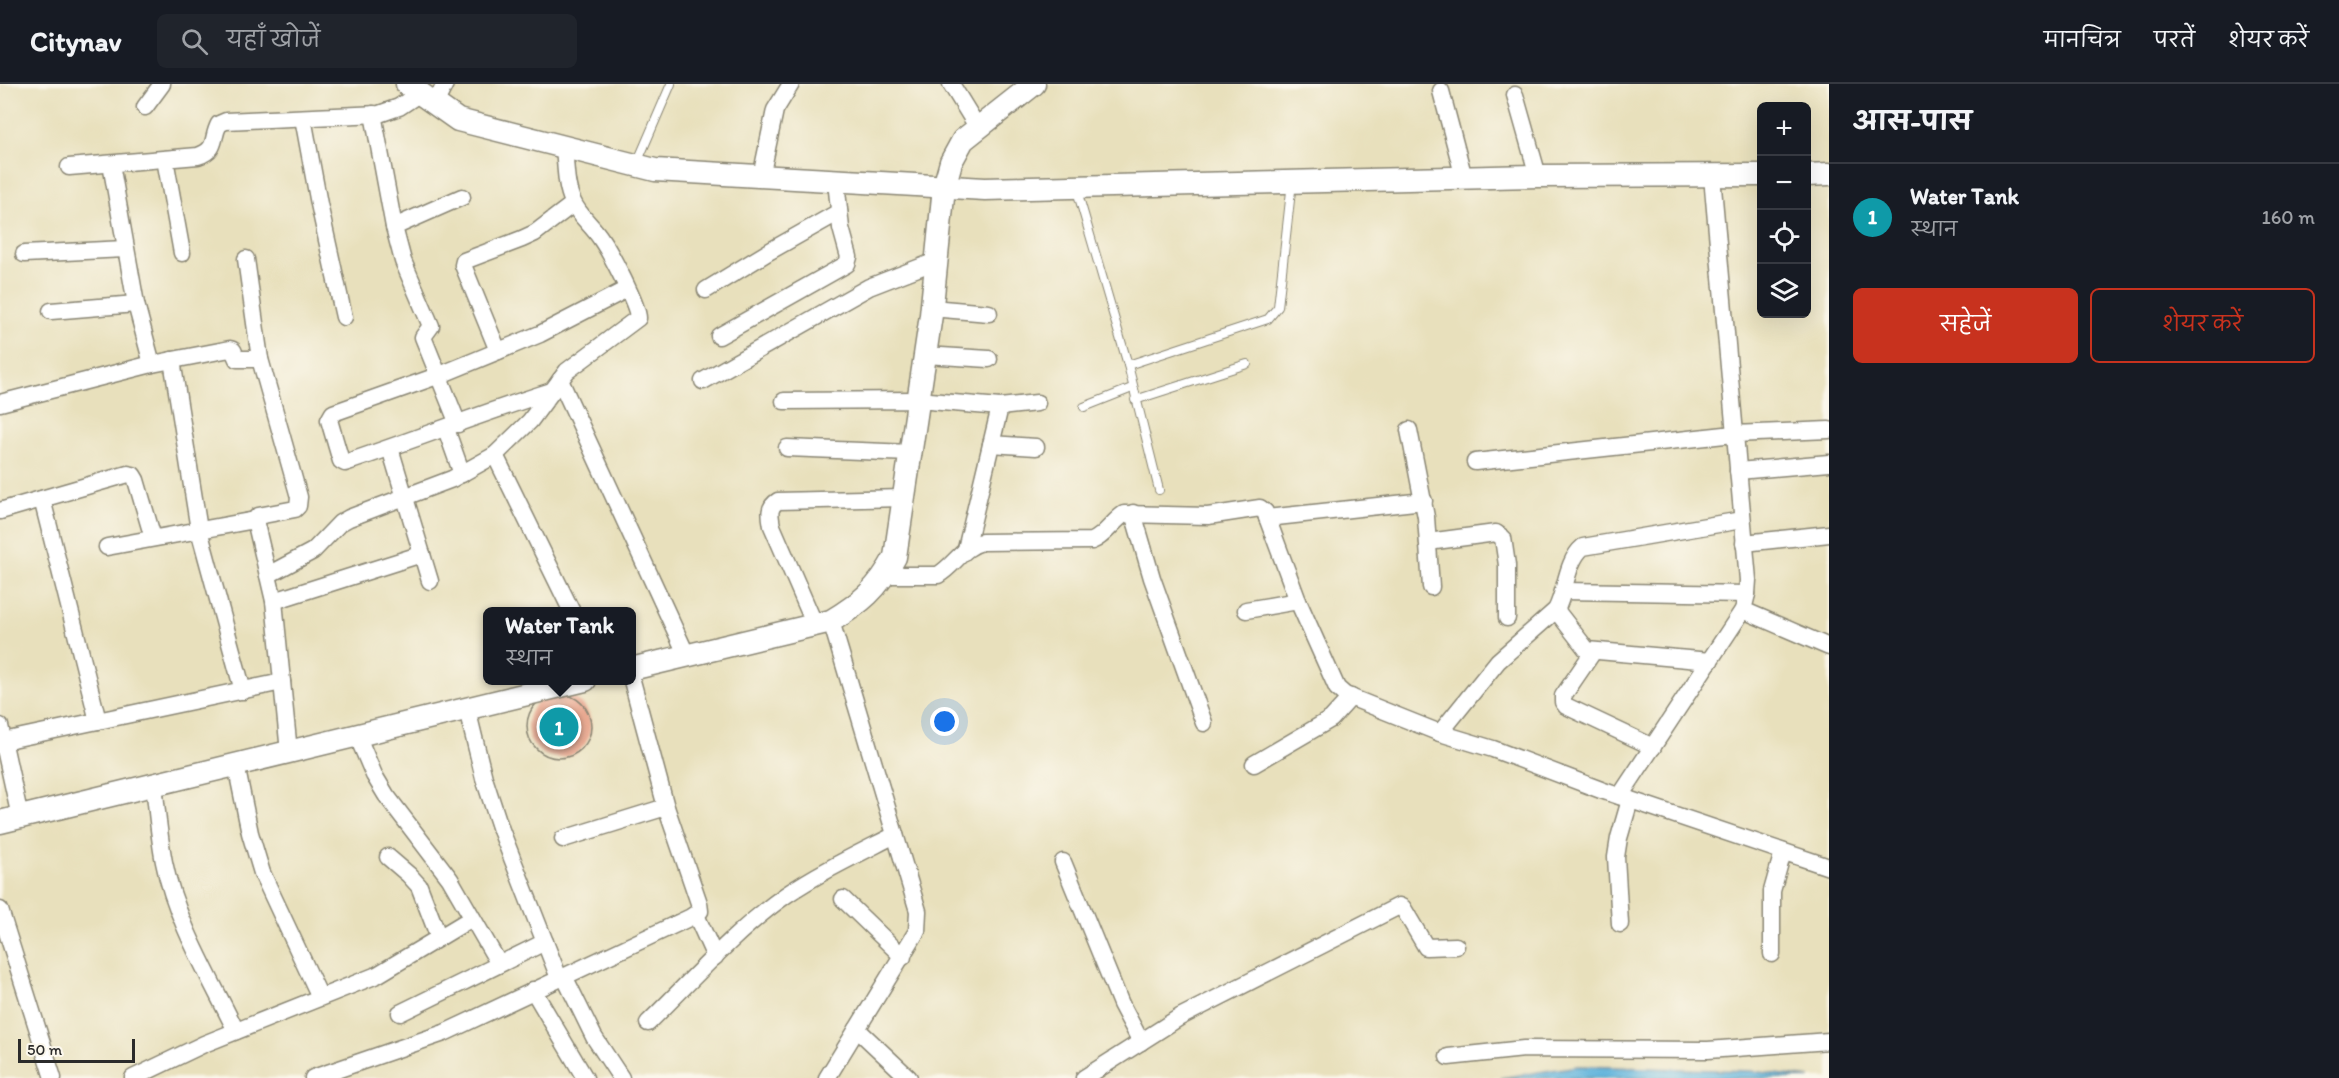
<!DOCTYPE html>
<html lang="hi">
<meta charset="utf-8">
<style>
:root{--surface:#171b24;--page:#20242c;--text:#f1f3f6;--muted:#9ea1a6;--line:#363941;--accent:#c8321e}
body{margin:0;font-family:Itim,"Playpen Sans Deva",sans-serif;background:var(--page);color:var(--text)}
.controls{position:absolute;right:18px;top:18px;display:grid;overflow:hidden;border-radius:9px;box-shadow:0 6px 24px #0002}
.controls button{width:54px;height:54px;display:grid;place-items:center;padding:0;border:0;border-bottom:2px solid var(--line);background:var(--surface);color:var(--text);font:30px sans-serif}
.scale{position:absolute;left:18px;bottom:15px;width:117px;box-sizing:border-box;padding-left:6px;border:3px solid #2b2b2b;border-top:0;font-size:16px;line-height:21px;white-space:nowrap;color:#2b2b2b;-webkit-text-stroke:4px #fbf7ec;paint-order:stroke}
.you{position:absolute;left:945px;top:638px;width:21px;height:21px;margin:-15px;border:4px solid #fff;border-radius:50%;background:#1a73e8;box-shadow:0 0 0 9px #1a73e833}
.badge{display:grid;place-items:center;width:39px;height:39px;border-radius:50%;background:var(--accent);color:#fff;font-size:20px;font-weight:700}
.pin{position:absolute;translate:-50% -50%;border:3px solid #fff;box-shadow:0 2px 6px #0006}
.popup{position:absolute;left:483px;top:523px;width:153px;height:78px;box-sizing:border-box;display:grid;place-content:center;border-radius:9px;background:var(--surface);filter:drop-shadow(0 2px 4px #0005);font-size:20px;white-space:nowrap;color:var(--muted)}
.popup b{font-size:22px;color:var(--text)}
.popup::after{content:'';position:absolute;left:50%;top:100%;margin-left:-12px;border:12px solid transparent;border-top-color:var(--surface)}
.list{margin:0;padding:0;list-style:none}
h2{display:flex;justify-content:space-between;align-items:center;height:78px;margin:0;padding:0 24px;font-size:26px}
h2 small{font-size:20px;font-weight:400;color:var(--muted)}
.list li{display:grid;grid-template-columns:39px 1fr auto;gap:18px;align-items:center;box-sizing:border-box;height:108px;padding:0 24px;border-top:2px solid var(--line)}
.list b{display:block;font-size:22px;white-space:nowrap}
.list p{margin:0;font-size:20px;white-space:nowrap;color:var(--muted)}
.list em{font-size:20px;font-style:normal;color:var(--muted)}
.actions{display:flex;gap:12px;padding:18px 24px}
.actions a{flex:1;padding:14px 0;border:2px solid var(--accent);border-radius:9px;text-align:center;font-size:21px;color:var(--accent)}
.actions .main{background:var(--accent);color:#fff}
.icon{flex:none;width:33px;height:33px;fill:none;stroke:currentColor;stroke-width:2;stroke-linecap:round;stroke-linejoin:round}
.map{position:relative;flex:none;width:1829px;height:994px;overflow:hidden}
header{display:flex;align-items:center;gap:36px;box-sizing:border-box;height:84px;padding:0 30px;background:var(--surface);border-bottom:2px solid var(--line)}
header strong{font-size:28px}
nav{display:flex;gap:33px;margin-inline-start:auto;font-size:21px}
.search{width:420px;height:54px;background:var(--page);display:flex;align-items:center;gap:15px;box-sizing:border-box;padding:0 21px;border-radius:9px;color:var(--muted);font-size:22px}
main{display:flex}
aside{flex:1;background:var(--surface)}
.map>svg:first-child{display:block}
.water{fill:#61b4dc;stroke:#467084;stroke-width:1.5}
.building{fill:#e49377}
.lines{fill:none;stroke-linecap:round;stroke-linejoin:round}
.lane-casing{stroke:#8a8674;stroke-width:10}
.street-casing{stroke:#8a8674;stroke-width:19}
.secondary-casing{stroke:#8a8674;stroke-width:25}
.lane{stroke:#fff;stroke-width:8}
.street{stroke:#fff;stroke-width:16}
.secondary{stroke:#fff;stroke-width:22}
</style>
<header>
<strong>Citynav</strong>
<div class="search"><svg class="icon" aria-label="search" viewBox="0 0 24 24"><circle cx="10" cy="10" r="6"/><path d="M15 15l6 6"/></svg>यहाँ खोजें</div>
<nav><a>मानचित्र</a><a>परतें</a><a>शेयर करें</a></nav>
</header>
<main>
<div class="map">
<svg width="1829" height="994" viewBox="0 0 1829 994">
<rect width="100%" height="100%" fill="#fbf7ec"/>
<filter id="ink" filterUnits="userSpaceOnUse"><feTurbulence type="fractalNoise" baseFrequency=".0167" numOctaves="2"/><feDisplacementMap in="SourceGraphic" scale="12" xChannelSelector="R" yChannelSelector="G"/><feConvolveMatrix kernelMatrix="1 2 1 2 8 2 1 2 1" color-interpolation-filters="sRGB"/></filter>
<filter id="wash" filterUnits="userSpaceOnUse"><feTurbulence type="fractalNoise" baseFrequency=".008" numOctaves="4" result="noise"/><feDisplacementMap in="SourceGraphic" scale="24" xChannelSelector="R" yChannelSelector="G"/><feGaussianBlur stdDeviation="1.35" result="paint"/><feColorMatrix in="noise" values="0 0 0 0 0 0 0 0 0 0 0 0 0 0 0 0 0 1.4 0 .05"/><feComposite in="paint" operator="in"/></filter>
<g filter="url(#wash)">
<rect width="100%" height="100%" fill="#e8e0bc"/>
<!-- water -->
<polygon class="water" points="1578,982 1750,987 1811,994 1500,994"/>
<g id="blocks">
<!-- building -->
<circle class="building" cx="559" cy="642" r="32"/>
</g>
</g>
<g filter="url(#ink)">
<use href="#blocks" fill-opacity="0" stroke="#8a8674" stroke-width="1.5"/>
<g class="lines">
<!-- lane casing -->
<g class="lane-casing">
<g id="lane">
<polyline points="637,79 671,0"/>
<polyline points="1076,103 1128,281 1159,406"/>
<polyline points="1128,281 1268,235 1278,223 1292,98"/>
<polyline points="1135,316 1247,280"/>
<polyline points="1084,323 1132,304"/>
</g>
</g>
<!-- street casing -->
<g class="street-casing">
<g id="street">
<polyline points="951,0 978,44"/>
<polyline points="1441,7 1464,94"/>
<polyline points="1515,11 1538,92"/>
<polyline points="435,20 445,0"/>
<polyline points="145,23 162,0"/>
<polyline points="373,30 394,143 403,177 431,242 423,253 458,340"/>
<polyline points="303,34 319,120 344,233"/>
<polyline points="165,75 182,169"/>
<polyline points="111,80 136,220 152,280"/>
<path d="M69 83 198 72C218 65 211 55 219 40L226 37 379 30 399 23 420 9"/>
<polyline points="761,93 775,26 791,0"/>
<polyline points="394,143 462,113"/>
<polyline points="24,170 125,165"/>
<polyline points="246,175 260,275 299,413 298,422 295,425 258,432 255,436 274,517 289,668"/>
<polyline points="706,206 770,167 839,128"/>
<polyline points="931,224 989,229"/>
<polyline points="51,227 136,220"/>
<polyline points="719,252 847,180 849,173 841,144 836,97"/>
<polyline points="498,267 463,181 464,177 522,155 535,149 573,120"/>
<polyline points="925,271 989,275"/>
<polyline points="172,276 199,446 243,607"/>
<polyline points="560,296 687,572"/>
<polyline points="703,297 869,203 936,177"/>
<path d="M552 307C482 329 414 356 345 379L341 377 329 336 333 329 440 291 540 250 627 205"/>
<polyline points="784,317 918,316 1000,323 1037,319"/>
<polyline points="0,319 152,280 230,265 233,266 237,275 260,275"/>
<polyline points="446,345 462,390"/>
<polyline points="1409,346 1426,433 1431,503"/>
<polyline points="991,360 1036,363"/>
<polyline points="390,364 430,497"/>
<polyline points="787,364 910,369"/>
<polyline points="495,371 572,528"/>
<polyline points="1475,378 1734,350 1829,346"/>
<polyline points="1738,387 1829,379"/>
<polyline points="42,415 98,637"/>
<polyline points="0,427 128,390 133,391 136,396 153,454"/>
<polyline points="1133,429 1152,494 1204,639"/>
<polyline points="1267,434 1424,417"/>
<polyline points="1428,458 1496,449 1503,454 1507,481 1507,534"/>
<polyline points="1744,459 1829,450"/>
<polyline points="107,463 255,436"/>
<polyline points="966,465 1000,323"/>
<path d="M268 491 313 467 340 439 349 434 452 395 495 371 530 337 567 287 638 234C638 221 610 168 601 155 593 142 579 132 573 118 565 101 566 81 564 63"/>
<path d="M886 491H938C955 481 962 463 982 458L1092 457C1105 452 1112 438 1124 430L1208 432 1260 424 1265 428 1298 517 1337 604 1345 611 1440 649 1493 665 1601 706 1829 783"/>
<polyline points="1564,507 1747,510"/>
<polyline points="274,517 422,470"/>
<polyline points="1246,526 1298,517"/>
<polyline points="1556,526 1587,566 1710,577"/>
<polyline points="1743,526 1829,563"/>
<path d="M815 541 772 442C770 431 768 423 778 417L904 414"/>
<polyline points="1593,568 1563,612 1563,618 1566,622 1653,663"/>
<polyline points="467,625 484,694 501,746 559,894"/>
<polyline points="0,642 20,733"/>
<path d="M1440 649 1498 577 1556 526C1566 508 1566 477 1583 463L1742 436"/>
<polyline points="357,651 374,691 386,711 450,795 499,880"/>
<polyline points="3,657 282,598"/>
<polyline points="1254,680 1331,635 1351,613"/>
<polyline points="236,681 250,749 262,789 320,913"/>
<path d="M154 701C157 726 159 753 164 778 175 835 211 895 236 947"/>
<polyline points="1620,712 1743,526 1747,510 1748,496 1712,92"/>
<polyline points="563,755 666,723"/>
<polyline points="388,773 409,791 419,802 439,854"/>
<polyline points="1063,778 1121,920 1141,958"/>
<polyline points="843,815 903,873"/>
<polyline points="0,826 53,994"/>
<polyline points="696,831 715,873"/>
<polyline points="1620,840 1616,773 1619,754 1630,716"/>
<polyline points="1772,870 1772,807 1783,768"/>
<polyline points="564,892 594,953 621,994"/>
<polyline points="533,906 585,994"/>
<polyline points="400,929 545,858"/>
<path d="M648 939C692 896 735 847 786 811 820 788 858 770 895 751"/>
<polyline points="857,945 909,994"/>
<polyline points="1448,973 1524,965 1708,966 1829,957"/>
<polyline points="133,994 204,960 377,891 472,834"/>
<polyline points="313,994 444,949 691,833 700,827 699,819 666,723 631,593"/>
<polyline points="827,994 917,847 918,827 831,537"/>
<polyline points="1084,994 1180,933 1399,822 1403,824 1426,863 1456,862"/>
</g>
</g>
<!-- secondary casing -->
<g class="secondary-casing">
<g id="secondary">
<polyline points="407,0 458,36 655,86 985,105 1538,92 1762,91"/>
<polyline points="1806,91 1829,90"/>
<path d="M631 585 831 537C861 519 878 505 895 473L931 231 944 103 951 78 963 56 1034 0"/>
<polyline points="0,738 585,596"/>
</g>
</g>
<!-- lane -->
<use href="#lane" class="lane"/>
<!-- street -->
<use href="#street" class="street"/>
<!-- secondary -->
<use href="#secondary" class="secondary"/>
</g>
</g>
</svg>
<div class="controls">
<button>+</button>
<button>−</button>
<button><svg class="icon" aria-label="locate" viewBox="0 0 24 24"><circle cx="12" cy="12" r="6"/><path d="M12 2v4M12 18v4M2 12h4M18 12h4"/></svg></button>
<button><svg class="icon" aria-label="layers" viewBox="0 0 24 24"><path d="M12 4l9 5-9 5-9-5zM3 14l9 5 9-5"/></svg></button>
</div>
<div class="scale">50 m</div>
<div class="you"></div>
<div class="pin badge" style="left:559px;top:643px;background:#0f9aa8">1</div>
<div class="popup"><b>Water Tank</b>स्थान</div>
</div>
<aside>
<h2>आस-पास<small></small></h2>
<ul class="list">
<li><span class="badge" style="background:#0f9aa8">1</span><div><b>Water Tank</b><p>स्थान</p></div><em>160 m</em></li>
</ul>
<div class="actions"><a class="main">सहेजें</a><a>शेयर करें</a></div>
</aside>
</main>
